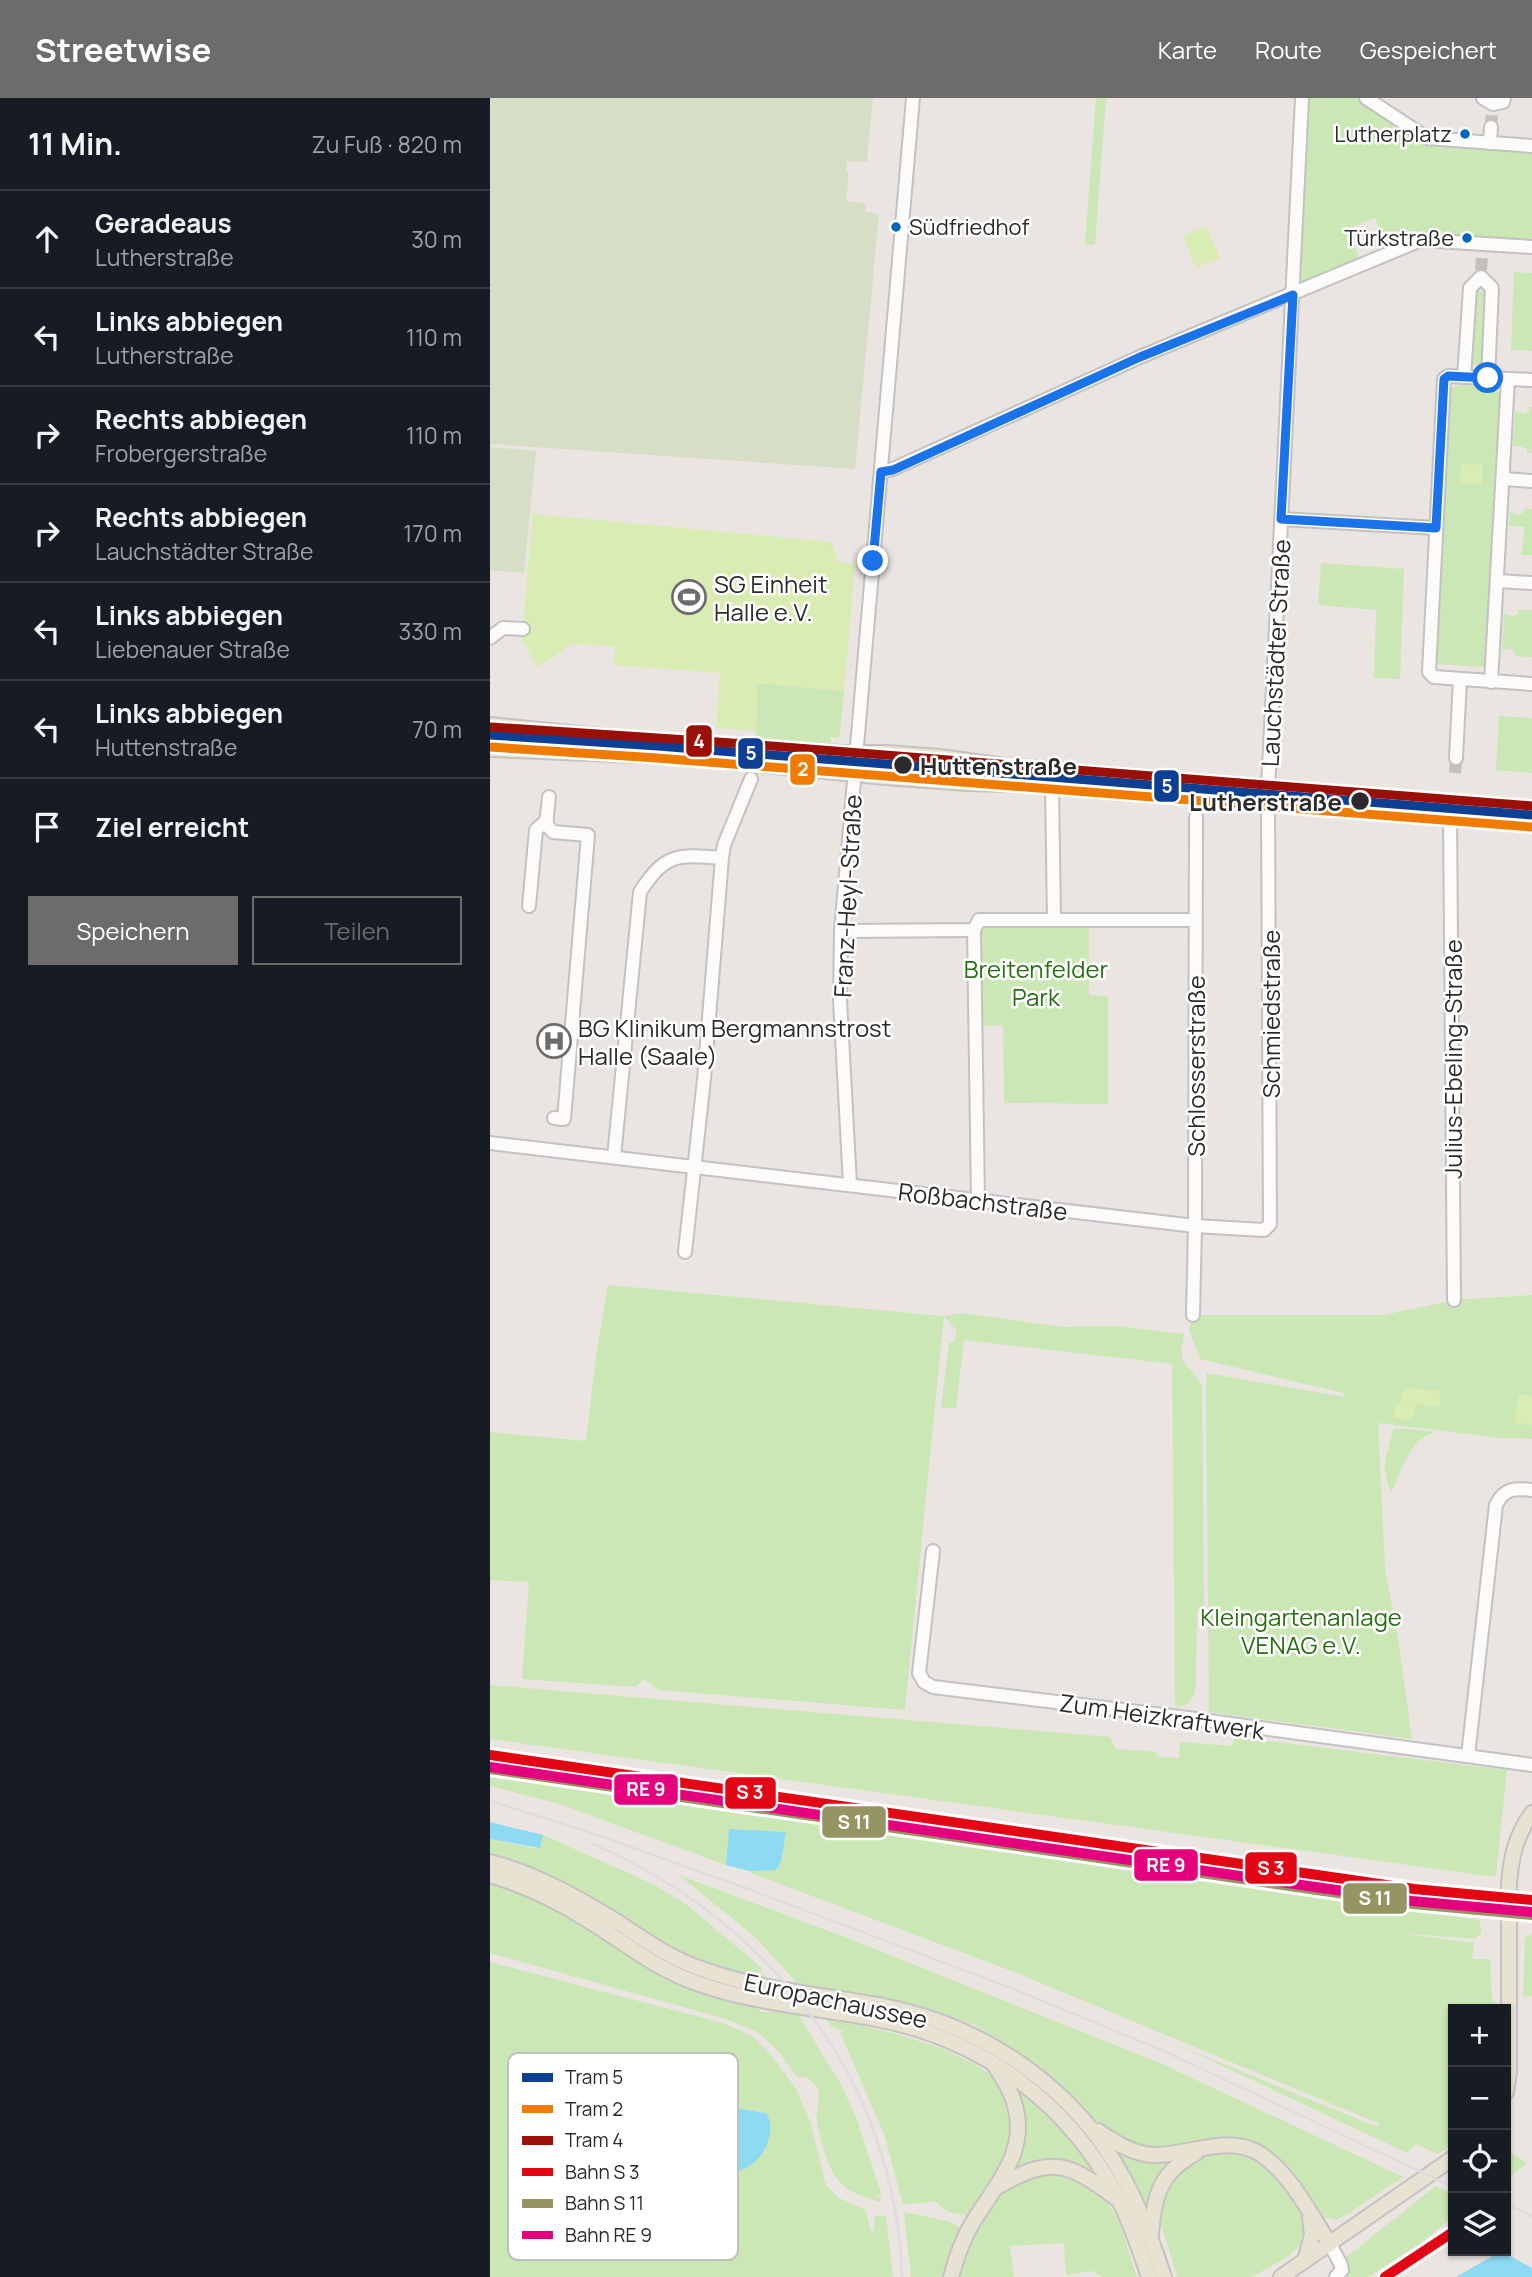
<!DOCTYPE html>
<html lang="de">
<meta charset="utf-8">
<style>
:root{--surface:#171b24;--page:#242831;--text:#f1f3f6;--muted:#9ea1a6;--line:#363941;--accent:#6e6c6a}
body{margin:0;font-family:Manrope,sans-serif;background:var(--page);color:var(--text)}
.controls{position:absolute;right:21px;bottom:21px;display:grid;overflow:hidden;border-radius:0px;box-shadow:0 2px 5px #0004}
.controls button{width:63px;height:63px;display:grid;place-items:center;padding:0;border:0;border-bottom:2px solid var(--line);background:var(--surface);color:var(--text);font:35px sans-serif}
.stop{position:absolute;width:21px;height:21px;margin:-16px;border:5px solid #1a73e8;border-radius:50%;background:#fff}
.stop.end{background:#1a73e8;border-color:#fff;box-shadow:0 2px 7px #0008}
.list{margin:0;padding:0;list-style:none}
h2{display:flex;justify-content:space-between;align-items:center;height:91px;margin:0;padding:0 28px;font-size:30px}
h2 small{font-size:23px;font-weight:400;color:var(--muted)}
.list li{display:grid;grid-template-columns:46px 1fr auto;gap:21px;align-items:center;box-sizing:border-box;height:98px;padding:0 28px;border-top:2px solid var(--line)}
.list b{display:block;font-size:26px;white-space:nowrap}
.list p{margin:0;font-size:23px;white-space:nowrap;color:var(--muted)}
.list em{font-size:23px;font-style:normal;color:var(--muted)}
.actions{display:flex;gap:14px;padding:21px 28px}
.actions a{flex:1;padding:16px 0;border:2px solid var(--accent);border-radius:0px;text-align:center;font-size:24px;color:var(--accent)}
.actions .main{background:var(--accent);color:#fff}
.icon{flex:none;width:38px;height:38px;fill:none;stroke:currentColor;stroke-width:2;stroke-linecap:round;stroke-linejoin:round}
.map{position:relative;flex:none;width:1042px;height:2179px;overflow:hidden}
header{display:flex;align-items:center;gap:42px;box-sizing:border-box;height:98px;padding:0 35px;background:var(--accent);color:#fff}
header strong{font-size:33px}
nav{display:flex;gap:38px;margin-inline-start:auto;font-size:24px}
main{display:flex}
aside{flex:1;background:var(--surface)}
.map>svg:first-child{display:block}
.green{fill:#cce7b6;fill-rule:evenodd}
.cemetery{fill:#d6dec6}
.pitch{fill:#d8ecb3}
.water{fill:#8edaf2}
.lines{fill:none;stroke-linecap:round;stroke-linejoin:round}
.minor-tunnel{stroke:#c4c0bc;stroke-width:12;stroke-dasharray:12 6;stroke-linecap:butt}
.minor-casing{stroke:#c3c1c2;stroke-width:16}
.major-casing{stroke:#c5c3c1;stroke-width:18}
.minor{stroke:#fcfbfa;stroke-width:12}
.major{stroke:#e8e2d2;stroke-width:14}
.tram{stroke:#dddddf;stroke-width:2}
.rail{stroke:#dddddf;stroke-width:2.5}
.rail-1-casing{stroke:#fff;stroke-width:16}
.rail-2-casing{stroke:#fff;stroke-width:16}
.rail-3-casing{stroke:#fff;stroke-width:16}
.rail-1{stroke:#e30614;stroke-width:10}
.rail-2{stroke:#959564;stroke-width:10}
.rail-3{stroke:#e5007d;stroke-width:10}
.tram-1-casing{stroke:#fff;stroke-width:14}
.tram-2-casing{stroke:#fff;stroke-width:14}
.tram-3-casing{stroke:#fff;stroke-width:14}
.tram-1{stroke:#0f3f93;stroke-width:9}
.tram-2{stroke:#ef7c00;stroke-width:9}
.tram-3{stroke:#9b1006;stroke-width:9}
.route{stroke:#1a73e8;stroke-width:9}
.bus-dot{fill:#0065bd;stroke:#fff;stroke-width:2.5}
.stop-dot{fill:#2b2b2b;stroke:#fff;stroke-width:2.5}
.labels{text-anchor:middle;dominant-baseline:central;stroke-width:5;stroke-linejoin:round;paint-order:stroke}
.bus-label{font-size:22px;fill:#2b2b2b;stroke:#fff;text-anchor:end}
.poi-label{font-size:24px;fill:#2b2b2b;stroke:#fff;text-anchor:start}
.street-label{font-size:24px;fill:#2b2b2b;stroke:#fff}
.stop-label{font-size:24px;font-weight:bold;fill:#2b2b2b;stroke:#fff;text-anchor:start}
.park-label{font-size:24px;fill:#296f14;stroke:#fff}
.key{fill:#fff;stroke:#bfbfbf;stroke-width:2}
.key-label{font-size:19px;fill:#2b2b2b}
.line-badge{stroke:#fff;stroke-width:2.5}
.badge-label{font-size:19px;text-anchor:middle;font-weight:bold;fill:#fff}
</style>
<header>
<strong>Streetwise</strong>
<nav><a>Karte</a><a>Route</a><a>Gespeichert</a></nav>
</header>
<main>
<aside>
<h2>11 Min.<small>Zu Fuß · 820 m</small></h2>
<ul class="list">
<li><svg class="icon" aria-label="ahead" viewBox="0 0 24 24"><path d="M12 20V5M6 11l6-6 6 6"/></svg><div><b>Geradeaus</b><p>Lutherstraße</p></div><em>30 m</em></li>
<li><svg class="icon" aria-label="left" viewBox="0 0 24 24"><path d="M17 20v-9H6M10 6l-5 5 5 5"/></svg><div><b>Links abbiegen</b><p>Lutherstraße</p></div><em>110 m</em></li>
<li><svg class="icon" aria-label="right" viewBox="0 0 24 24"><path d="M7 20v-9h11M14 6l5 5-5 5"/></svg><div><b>Rechts abbiegen</b><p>Frobergerstraße</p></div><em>110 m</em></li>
<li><svg class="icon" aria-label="right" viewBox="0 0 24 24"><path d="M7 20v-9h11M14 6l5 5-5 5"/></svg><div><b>Rechts abbiegen</b><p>Lauchstädter Straße</p></div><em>170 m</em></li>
<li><svg class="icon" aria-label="left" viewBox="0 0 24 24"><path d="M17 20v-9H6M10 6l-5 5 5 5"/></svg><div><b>Links abbiegen</b><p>Liebenauer Straße</p></div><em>330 m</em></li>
<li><svg class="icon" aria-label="left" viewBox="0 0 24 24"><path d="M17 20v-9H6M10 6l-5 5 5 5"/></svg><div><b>Links abbiegen</b><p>Huttenstraße</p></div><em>70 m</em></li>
<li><svg class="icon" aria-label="arrive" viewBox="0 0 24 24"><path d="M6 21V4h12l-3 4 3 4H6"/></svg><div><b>Ziel erreicht</b></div></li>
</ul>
<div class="actions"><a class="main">Speichern</a><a>Teilen</a></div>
</aside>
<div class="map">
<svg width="1042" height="2179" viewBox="0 0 1042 2179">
<rect width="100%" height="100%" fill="#eae5e0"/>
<!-- green -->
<g class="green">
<polygon points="606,0 616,0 605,147 595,146"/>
<polygon points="812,0 876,0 937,40 1042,48 1042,149 931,142 900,155 885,120 858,131 872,167 803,197"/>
<polygon points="1024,174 1042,175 1042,253 1021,252"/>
<polygon points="986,192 997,193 994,267 979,266 983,194"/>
<path d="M971 287C986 288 1004 285 1013 299L998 566 991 569 949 566 944 563 957 295 961 290Z"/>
<polygon points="1039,309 1042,309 1042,355 1037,355 1037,350 1033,350 1033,347 1023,349 1025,313 1035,316 1039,313"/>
<polygon points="1034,410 1042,411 1042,457 1031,457 1035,429 1019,428 1020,414 1029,417 1033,415"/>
<polygon points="831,465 914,471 910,581 884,580 886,512 828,507"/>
<polygon points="1028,512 1042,512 1042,559 1025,558 1025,553 1022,553 1021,550 1012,552 1014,516 1023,518 1028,516"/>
<polygon points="267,585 354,593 350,637 348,640 341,639 340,650 263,645 266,633"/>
<polygon points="1009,618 1042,620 1042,675 1006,672"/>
<polygon points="491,825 599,825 599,897 618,898 618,1006 514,1005 513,927 492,928"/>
<path d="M118 1187 453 1218 472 1215 572 1229 627 1228 694 1236C686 1274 700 1262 712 1288L714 1507 707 1514 706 1585C705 1599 700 1610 685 1608L682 1266 474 1242 466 1311 451 1309 459 1245 465 1243 467 1233 454 1218 415 1612 169 1592 154 1581 145 1589 32 1581 39 1484 0 1482V1334L96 1343 106 1258Z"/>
<polygon points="1042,1197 1042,1341 1010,1340 888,1325 895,1470 909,1547 922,1641 719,1614 716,1275 856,1299 853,1295 710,1261 699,1232 703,1217 894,1217 964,1202"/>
<path d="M906 1330 949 1334C921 1335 912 1374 901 1395 890 1361 896 1364 903 1332Z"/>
<polygon points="0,1587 620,1639 626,1651 666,1654 667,1659 689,1660 690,1644 743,1648 744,1639 1017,1672 1006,1779 0,1641"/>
<polygon points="0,1678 989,1822 992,1834 985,1841 909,1835 984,1845 982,1861 1000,1861 1002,1903 1005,1904 1005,1911 963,1911 963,2047 948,2056 925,2046 917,2055 688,1947 887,2029 890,2026 529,1876 261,1775 260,1773 286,1772 291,1764 296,1734 239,1731 236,1767 69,1706 0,1688"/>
<polygon points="53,1737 163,1786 197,1807 272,1870 270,1874 283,1885 211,1867 0,1760 0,1741 47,1751 50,1750"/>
<polygon points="189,1777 360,1841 670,1965 913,2079 856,2117 845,2122 834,2119 768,2049 650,2051 612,2028 553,1972 485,1927 428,1907 307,1885 265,1839"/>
<path d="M0 1784 27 1793 71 1813 98 1829 265 1907 271 1914H280L284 1910 306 1913 352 1988 367 2022 392 2098 386 2097 391 2101 390 2104C353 2094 341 2082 332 2045 330 2038 328 2031 327 2024 325 2004 338 1993 316 1979L308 1980 289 1954 268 1934 236 1921 0 1855Z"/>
<polygon points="1042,1835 1042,1898 1033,1899 1035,1840"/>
<path d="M0 1864 233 1925 261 1937 286 1963 306 1991 320 2023 336 2087 349 2100 376 2112 381 2133H384L385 2118H396L403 2179H0ZM245 2010 276 2015 275 2051 263 2065 239 2075 198 2043 199 2027 204 2014Z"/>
<polygon points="333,1918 410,1937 451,1950 485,1966 505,1980 524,2012 521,2056 479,2118 459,2114 444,2103 413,2107 395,2039 350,1934 354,1934 341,1928"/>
<polygon points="526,1986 563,2018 614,2084 594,2073 521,2076 522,1990"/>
<polygon points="617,2043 685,2060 660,2118"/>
<polygon points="1016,2051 1037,2065 1016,2082"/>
<path d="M736 2054C774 2056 794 2090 813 2119 825 2145 798 2159 778 2170 772 2173 765 2178 758 2179 736 2179 710 2179 687 2179L672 2129H670C670 2121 669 2113 671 2106 676 2075 707 2056 736 2054Z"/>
<path d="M577 2075 612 2097 618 2104 630 2126 647 2179H613L601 2173 576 2177 574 2145 520 2148 524 2179H468C478 2142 499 2091 539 2077 549 2073 565 2075 577 2075Z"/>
<polygon points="946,2088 963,2096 963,2119 930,2146 878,2179 857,2179 860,2176 855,2160"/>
<polygon points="414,2114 457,2123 472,2130 457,2179 421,2179"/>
</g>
<!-- cemetery -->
<g class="cemetery">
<polygon points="0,0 383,0 377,64 357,63 356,74 359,75 356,103 376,105 375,114 389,116 365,371 0,346"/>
<polygon points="0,349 46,353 34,475 0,472"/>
</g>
<!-- pitch -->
<g class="pitch">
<polygon points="716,128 730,160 706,170 693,138"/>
<polygon points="971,366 993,367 992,386 970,385"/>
<polygon points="43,416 341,444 349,464 365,466 354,593 267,585 266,633 226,630 230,575 124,567 125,548 83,546 47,569 32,542"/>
<polygon points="913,1290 951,1293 949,1309 926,1306 923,1322 904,1320 905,1307 910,1304"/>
<polygon points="1028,1296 1042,1298 1042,1327 1025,1325"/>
</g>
<!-- water -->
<g class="water">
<polygon points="0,1724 53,1737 50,1750 0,1741"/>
<polygon points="239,1731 296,1734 291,1764 286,1772 260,1773 236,1767"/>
<path d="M238 1991 244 1995 245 2010 276 2015C283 2026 281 2034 277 2046 263 2085 195 2091 199 2032 199 2024 203 2013 210 2008 218 2001 229 1996 238 1991Z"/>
<polygon points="1011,2153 1042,2170 1042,2179 966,2179"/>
</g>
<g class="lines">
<!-- minor-tunnel -->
<g class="minor-tunnel">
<polyline points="1001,29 1002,14"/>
<polyline points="991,172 992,157"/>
<polyline points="965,675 966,660"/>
</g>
<!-- minor casing -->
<g class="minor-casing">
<g id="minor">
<polyline points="876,0 937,40 1042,48"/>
<polyline points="993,0 1003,6 1013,4 1014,0"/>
<polyline points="1000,45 1001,29"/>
<polyline points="974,279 980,190 991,179 1002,190 998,280"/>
<polyline points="1042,282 958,278 954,281 939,574 944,579 1042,586"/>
<polyline points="391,374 403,371 650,259 931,142 1042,149"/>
<polyline points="1014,381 1042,383"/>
<polyline points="791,421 946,430"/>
<polyline points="1008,483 1042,485"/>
<polyline points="0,540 13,530 33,531"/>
<polyline points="1001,584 1018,281"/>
<polyline points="966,660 970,581"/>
<polyline points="562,689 564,821"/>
<polyline points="778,690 812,0"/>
<polyline points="59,699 56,726 63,734 98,737 74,1021 64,1020"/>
<polyline points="960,720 964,1202"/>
<polyline points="39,808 46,732 57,722"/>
<polyline points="484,832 488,1102"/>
<polyline points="351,833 484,832 489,822 705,822"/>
<polyline points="0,1045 705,1128 774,1132 780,1126 778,706"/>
<path d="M124 1059 150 794C175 755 188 756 232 760"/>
<polyline points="360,1086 350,902 351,833 423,0"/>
<polyline points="195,1154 214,981 232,760 234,747 261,681"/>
<polyline points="703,1217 705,1128 706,719"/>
<polyline points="443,1453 429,1575 434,1584 443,1589 698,1620 1042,1667"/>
<path d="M978 1658 1006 1407C1014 1390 1025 1390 1042 1392"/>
<polyline points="840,2146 850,2165 852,2172 846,2179"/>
</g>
</g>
<!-- major casing -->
<g class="major-casing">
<g id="major">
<polyline points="0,627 140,641 349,655 397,655 450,659 515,668 1042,711"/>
<polyline points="0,651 195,659 395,679 476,685 524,686 1042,727"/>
<path d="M0 1764C47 1776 88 1800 129 1825 155 1842 181 1861 212 1871 271 1893 337 1897 398 1909 496 1929 587 1992 634 2081 651 2112 663 2146 674 2179"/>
<path d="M0 1777C34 1787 66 1802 96 1821 129 1841 160 1866 196 1881 255 1905 324 1909 387 1921 492 1941 579 2005 628 2100 641 2125 650 2153 659 2179"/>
<path d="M1016 1994 1019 1974V1786C1021 1759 1026 1737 1042 1715"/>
<path d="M608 2033C626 2045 644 2057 666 2057 700 2057 740 2035 772 2057 802 2078 820 2116 840 2146"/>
<path d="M509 2088C563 2057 578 2065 626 2100"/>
<path d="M661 2136C664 2098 670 2074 706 2055"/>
<polyline points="815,2163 822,2137 820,2119"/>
<path d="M461 2179C466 2161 471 2145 480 2129 501 2092 537 2058 526 2012 523 1996 514 1982 505 1968"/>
<polyline points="791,2179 963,2060"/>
</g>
</g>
<!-- minor -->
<use href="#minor" class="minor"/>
<!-- major -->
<use href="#major" class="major"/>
<!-- tram -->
<polyline class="tram" points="650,686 687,692"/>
<!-- rail -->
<g class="rail">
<polyline points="0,1703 93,1732 258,1791 521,1890 674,1953 963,2089"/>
<path d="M103 1746C279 1822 406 1983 412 2179"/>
<polyline points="1016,2106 1042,2118"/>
</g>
<!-- rail-1 casing -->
<g class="rail-1-casing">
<g id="rail-1">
<polyline points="0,1657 924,1791 1042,1802"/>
<polyline points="895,2179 963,2134"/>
</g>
</g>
<!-- rail-2 casing -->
<g class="rail-2-casing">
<polyline id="rail-2" points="0,1671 923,1806 1042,1817"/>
</g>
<!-- rail-3 casing -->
<g class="rail-3-casing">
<polyline id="rail-3" points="0,1669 922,1803 1041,1814"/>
</g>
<!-- rail-1 -->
<use href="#rail-1" class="rail-1"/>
<!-- rail-2 -->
<use href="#rail-2" class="rail-2"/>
<!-- rail-3 -->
<use href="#rail-3" class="rail-3"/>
<!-- tram-1 casing -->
<g class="tram-1-casing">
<polyline id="tram-1" points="0,637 168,648 1042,717"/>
</g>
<!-- tram-2 casing -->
<g class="tram-2-casing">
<polyline id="tram-2" points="0,649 167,660 1041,729"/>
</g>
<!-- tram-3 casing -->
<g class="tram-3-casing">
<polyline id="tram-3" points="1,629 257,646 1042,708"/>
</g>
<!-- tram-1 -->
<use href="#tram-1" class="tram-1"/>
<!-- tram-2 -->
<use href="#tram-2" class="tram-2"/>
<!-- tram-3 -->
<use href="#tram-3" class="tram-3"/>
</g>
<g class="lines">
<!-- route -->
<polyline class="route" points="383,463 391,374 403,372 650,259 803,197 791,421 946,430 954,281 958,278 998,280"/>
</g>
<!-- icons -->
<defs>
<g id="stadium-ring" transform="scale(1.75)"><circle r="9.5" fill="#fff" stroke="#6e6c6a" stroke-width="1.5"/><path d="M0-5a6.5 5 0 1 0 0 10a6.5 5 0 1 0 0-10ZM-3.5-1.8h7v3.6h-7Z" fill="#6e6c6a"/></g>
<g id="hospital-ring" transform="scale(1.75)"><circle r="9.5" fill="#fff" stroke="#6e6c6a" stroke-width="1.5"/><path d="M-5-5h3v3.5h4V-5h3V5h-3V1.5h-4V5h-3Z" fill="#6e6c6a"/></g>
</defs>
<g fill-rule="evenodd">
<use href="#stadium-ring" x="199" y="499"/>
<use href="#hospital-ring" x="64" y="943"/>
</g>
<!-- markers -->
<g class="bus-dot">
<circle cx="975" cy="36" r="6"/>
<circle cx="406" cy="129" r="6"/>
<circle cx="977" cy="140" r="6"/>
</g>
<g class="stop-dot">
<circle cx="413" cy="667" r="10"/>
<circle cx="870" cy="703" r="10"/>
</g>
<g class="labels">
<!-- bus labels -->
<g class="bus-label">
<text x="962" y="36">Lutherplatz</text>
<text x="419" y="129" text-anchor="start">Südfriedhof</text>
<text x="964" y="140">Türkstraße</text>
</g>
<!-- poi labels -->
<g class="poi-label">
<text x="224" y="485">SG Einheit<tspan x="224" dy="28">Halle e.V.</tspan></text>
<text x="88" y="929">BG Klinikum Bergmannstrost<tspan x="88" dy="28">Halle (Saale)</tspan></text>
</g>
<!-- street labels -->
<g class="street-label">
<text transform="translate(785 555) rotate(-87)">Lauchstädter Straße</text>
<text transform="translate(357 798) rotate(-87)">Franz-Heyl-Straße</text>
<text transform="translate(780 916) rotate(-90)">Schmiedstraße</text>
<text transform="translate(962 961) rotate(-90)">Julius-Ebeling-Straße</text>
<text transform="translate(705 968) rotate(-90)">Schlosserstraße</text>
<text transform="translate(493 1103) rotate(7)">Roßbachstraße</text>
<text transform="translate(672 1618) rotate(8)">Zum Heizkraftwerk</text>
<text transform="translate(346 1902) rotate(12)">Europachaussee</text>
</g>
<!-- stop labels -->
<g class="stop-label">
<text x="430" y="667">Huttenstraße</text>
<text x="852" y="703" text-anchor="end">Lutherstraße</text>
</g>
<!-- park labels -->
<g class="park-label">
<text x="546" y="870">Breitenfelder<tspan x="546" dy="28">Park</tspan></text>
<text x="811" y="1518">Kleingartenanlage<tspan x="811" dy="28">VENAG e.V.</tspan></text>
</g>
</g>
<!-- legend -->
<rect x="18" y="1955" width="230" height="207" rx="10" class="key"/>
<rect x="32" y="1975" width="31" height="9" fill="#0f3f93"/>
<rect x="32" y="2007" width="31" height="8" fill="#ef7c00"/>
<rect x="32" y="2038" width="31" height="9" fill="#9b1006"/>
<rect x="32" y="2070" width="31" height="8" fill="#e30614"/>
<rect x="32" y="2101" width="31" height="9" fill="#959564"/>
<rect x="32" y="2133" width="31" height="8" fill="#e5007d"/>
<g class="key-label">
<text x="75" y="1986">Tram 5</text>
<text x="75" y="2018">Tram 2</text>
<text x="75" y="2049">Tram 4</text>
<text x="75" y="2081">Bahn S 3</text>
<text x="75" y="2112">Bahn S 11</text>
<text x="75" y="2144">Bahn RE 9</text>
</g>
<g class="line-badge">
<rect x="195" y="626" width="28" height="34" rx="7" fill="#9b1006"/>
<rect x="247" y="639" width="27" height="33" rx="7" fill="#0f3f93"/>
<rect x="299" y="655" width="27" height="33" rx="7" fill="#ef7c00"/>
<rect x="663" y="671" width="27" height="34" rx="7" fill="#0f3f93"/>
<rect x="123" y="1675" width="66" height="33" rx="7" fill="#e5007d"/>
<rect x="234" y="1678" width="53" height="34" rx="7" fill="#e30614"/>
<rect x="331" y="1707" width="66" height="34" rx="7" fill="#959564"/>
<rect x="643" y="1750" width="66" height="34" rx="7" fill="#e5007d"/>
<rect x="754" y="1753" width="54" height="34" rx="7" fill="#e30614"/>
<rect x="852" y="1784" width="66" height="33" rx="7" fill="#959564"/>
</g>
<g class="badge-label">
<text x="209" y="650">4</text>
<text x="261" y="662">5</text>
<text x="313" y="678">2</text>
<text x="677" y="695">5</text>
<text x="156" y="1698">RE 9</text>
<text x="260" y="1701">S 3</text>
<text x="364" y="1731">S 11</text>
<text x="676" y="1774">RE 9</text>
<text x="781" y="1777">S 3</text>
<text x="885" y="1807">S 11</text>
</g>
</svg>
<div class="controls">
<button>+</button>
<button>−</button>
<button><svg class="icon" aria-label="locate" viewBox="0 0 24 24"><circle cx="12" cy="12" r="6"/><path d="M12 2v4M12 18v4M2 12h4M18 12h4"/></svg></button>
<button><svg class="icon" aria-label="layers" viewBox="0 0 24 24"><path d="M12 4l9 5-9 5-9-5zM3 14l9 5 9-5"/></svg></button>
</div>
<div class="stop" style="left:998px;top:280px"></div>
<div class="stop end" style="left:383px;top:463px"></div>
</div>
</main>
